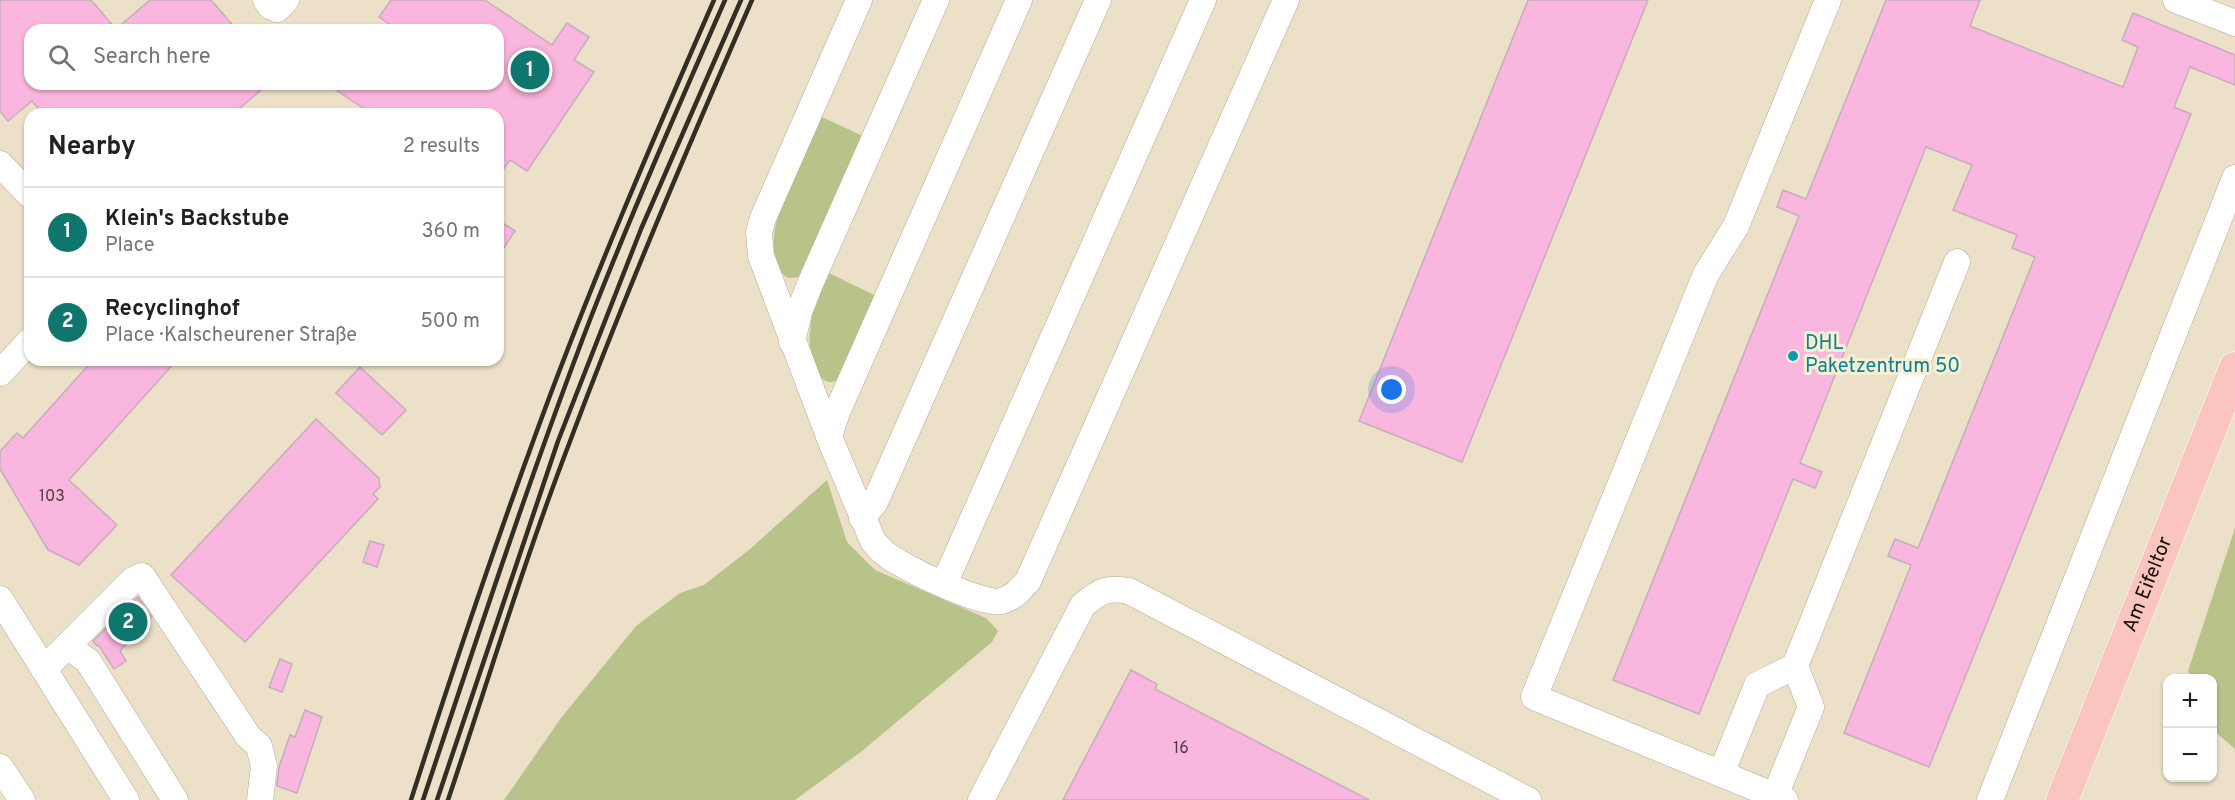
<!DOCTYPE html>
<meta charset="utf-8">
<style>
:root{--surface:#fff;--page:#f2f2f2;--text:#202124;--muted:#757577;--line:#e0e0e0;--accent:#0f766e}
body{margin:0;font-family:Overpass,sans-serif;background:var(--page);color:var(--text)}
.controls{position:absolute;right:18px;bottom:18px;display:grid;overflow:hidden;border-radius:12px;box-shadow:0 2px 4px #0004}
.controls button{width:54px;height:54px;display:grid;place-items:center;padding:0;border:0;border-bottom:2px solid var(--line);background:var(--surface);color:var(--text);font:30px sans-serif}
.you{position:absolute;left:1392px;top:390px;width:21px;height:21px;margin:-15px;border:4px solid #fff;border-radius:50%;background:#1a73e8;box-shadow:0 0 0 9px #1a73e833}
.badge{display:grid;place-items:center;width:39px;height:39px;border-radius:50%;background:var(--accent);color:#fff;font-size:20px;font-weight:700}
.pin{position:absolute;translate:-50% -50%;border:3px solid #fff;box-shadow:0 2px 6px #0006}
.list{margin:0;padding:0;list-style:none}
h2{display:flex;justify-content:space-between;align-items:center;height:78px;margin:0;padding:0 24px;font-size:26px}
h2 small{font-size:20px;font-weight:400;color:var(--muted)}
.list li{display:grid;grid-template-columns:39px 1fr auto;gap:18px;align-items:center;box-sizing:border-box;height:90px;padding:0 24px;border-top:2px solid var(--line)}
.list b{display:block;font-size:22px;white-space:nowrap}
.list p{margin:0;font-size:20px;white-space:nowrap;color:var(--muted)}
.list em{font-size:20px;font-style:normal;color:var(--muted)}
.icon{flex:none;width:33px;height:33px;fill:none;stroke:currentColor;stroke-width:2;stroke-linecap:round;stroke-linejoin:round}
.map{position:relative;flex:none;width:2235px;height:800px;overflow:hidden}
.search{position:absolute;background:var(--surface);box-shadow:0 2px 4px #0004;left:24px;top:24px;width:480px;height:66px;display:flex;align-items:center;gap:15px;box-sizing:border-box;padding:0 21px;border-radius:18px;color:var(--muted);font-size:22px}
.panel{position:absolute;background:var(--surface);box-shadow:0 2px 4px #0004;left:24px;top:108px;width:480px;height:258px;border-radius:18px}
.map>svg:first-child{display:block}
.green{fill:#b8c389}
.building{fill:#f9b6de;stroke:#c6adbb;stroke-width:1.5}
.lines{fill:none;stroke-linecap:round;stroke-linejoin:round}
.minor-casing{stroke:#b5ab93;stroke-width:27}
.major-casing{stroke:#fff;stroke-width:33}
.minor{stroke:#fff;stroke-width:26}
.major{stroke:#fbc5bf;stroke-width:32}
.rail{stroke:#332e23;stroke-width:4.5}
.culture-dot{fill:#0f9aa8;stroke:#f9efd5;stroke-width:2}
.labels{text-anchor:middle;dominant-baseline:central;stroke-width:6;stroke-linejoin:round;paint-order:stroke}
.number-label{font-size:16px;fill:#4c383c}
.culture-label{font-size:20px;fill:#0d838f;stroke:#f9efd5;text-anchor:start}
.street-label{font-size:20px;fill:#120e06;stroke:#f9efd5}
</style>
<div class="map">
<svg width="2235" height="800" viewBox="0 0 2235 800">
<rect width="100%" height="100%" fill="#ece1c8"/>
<!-- green -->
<g class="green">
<path d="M820 116 865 137 800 277 788 278C747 253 805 148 820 116Z"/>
<path d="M827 272 876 296 841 377C836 382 830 384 824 380 818 377 816 371 814 365 803 332 815 302 827 272Z"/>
<polygon points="827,480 847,542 875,570 986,618 998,631 992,642 862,751 795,800 504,800 561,718 636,626 680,593 704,585 750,549"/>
<polygon points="2235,528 2235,749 2213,730 2212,678 2191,678 2188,671"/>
</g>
<!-- building -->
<g class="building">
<polygon points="0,0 91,0 116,29 150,0 211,0 237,30 30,30 30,84 268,84 233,114 43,114 32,101 8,121 0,111"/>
<polygon points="391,0 485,0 552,45 567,23 589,37 574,60 594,72 527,171 510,160 498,177 498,114 372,114 327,84 498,84 498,30 398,30 379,17"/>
<polygon points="1528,0 1648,0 1462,462 1359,421"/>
<polygon points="1886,0 1980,0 1970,26 2123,87 2138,47 2122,40 2133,13 2235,55 2235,85 2190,67 2174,107 2191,114 1929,767 1844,733 1911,565 1888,556 1895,539 1918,548 2035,257 2012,248 2017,235 1953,210 1972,165 1926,147 1800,463 1822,472 1815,488 1793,479 1699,714 1613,680 1799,216 1777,207 1783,190 1806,199"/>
<polygon points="498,220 515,231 498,257"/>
<polygon points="93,360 177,360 69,480 117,525 79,565 48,550 0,469 0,451 17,433 23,438"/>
<polygon points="360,367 406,410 382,435 336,393"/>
<polygon points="316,419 379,478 380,487 373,494 378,499 245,642 171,575"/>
<polygon points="370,541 384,545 377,567 363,562"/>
<polygon points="138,597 151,617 120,651 126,661 114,669 99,646 96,645 93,641"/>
<polygon points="280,659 292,664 282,692 269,687"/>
<polygon points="1131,670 1157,684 1155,689 1369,800 1063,800"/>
<polygon points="305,710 322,717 297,793 277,786 279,767 290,735 295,737"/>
</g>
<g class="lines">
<!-- minor casing -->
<g class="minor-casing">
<g id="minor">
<polyline points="266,0 270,6 277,9 286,0"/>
<path d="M859 0 763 218 759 232 761 256 832 444 873 541C880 550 888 557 898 562 916 573 984 606 1002 601 1014 597 1020 590 1028 581L1286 0"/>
<polyline points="2176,0 2235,23"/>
<polyline points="0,164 30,195"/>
<polyline points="792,342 799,312 810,284 936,0"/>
<polyline points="0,373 30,341"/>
<polyline points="829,436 837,412 1019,0"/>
<polyline points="862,518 875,502 1098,0"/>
<polyline points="944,584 1203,0"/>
<polyline points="0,599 126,800"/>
<polyline points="67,646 88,661 175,800"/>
<polyline points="44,669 133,580 142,576 248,736 259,746 264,766 260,800"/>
<polyline points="0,767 22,800"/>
<polyline points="1721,774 1757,685 1795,666 1957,262"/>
<polyline points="1775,796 1811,707 1795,666"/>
<path d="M981 800 1083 605C1100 591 1107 587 1129 591L1528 800"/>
<polyline points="1785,800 1534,697 1706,274 1736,226 1828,0"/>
<polyline points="1990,800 2235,178"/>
</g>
</g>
<!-- major casing -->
<g class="major-casing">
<g id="major">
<path id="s1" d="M2062 800 2235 368"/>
</g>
</g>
<!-- minor -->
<use href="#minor" class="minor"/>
<!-- major -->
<use href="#major" class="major"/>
<!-- rail -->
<g class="rail">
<path d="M411 800C450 678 491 556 535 436 589 288 651 144 714 0"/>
<path d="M423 800C477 638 530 476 591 317 633 210 679 105 725 0"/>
<polyline points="437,800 558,441 641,229 741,0"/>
<path d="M448 800C488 681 524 561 569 444 625 294 688 147 752 0"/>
</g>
</g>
<!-- markers -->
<circle class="culture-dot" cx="1793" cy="356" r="6"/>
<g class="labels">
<!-- number labels -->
<g class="number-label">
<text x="52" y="497">103</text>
<text x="1181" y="749">16</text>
</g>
<!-- culture labels -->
<g class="culture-label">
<text x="1805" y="344">DHL<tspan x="1805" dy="23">Paketzentrum 50</tspan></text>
</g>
<!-- street labels -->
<g class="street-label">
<text stroke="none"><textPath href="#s1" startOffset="232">Am Eifeltor</textPath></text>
</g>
</g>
</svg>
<div class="controls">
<button>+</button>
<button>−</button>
</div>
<div class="you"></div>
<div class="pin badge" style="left:530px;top:70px">1</div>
<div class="pin badge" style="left:128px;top:622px">2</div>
<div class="search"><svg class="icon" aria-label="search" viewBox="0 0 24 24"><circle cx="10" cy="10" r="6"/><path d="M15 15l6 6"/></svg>Search here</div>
<section class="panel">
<h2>Nearby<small>2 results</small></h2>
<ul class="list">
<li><span class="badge">1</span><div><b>Klein's Backstube</b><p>Place</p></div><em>360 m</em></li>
<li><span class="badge">2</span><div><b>Recyclinghof</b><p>Place · Kalscheurener Straße</p></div><em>500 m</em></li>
</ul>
</section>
</div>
